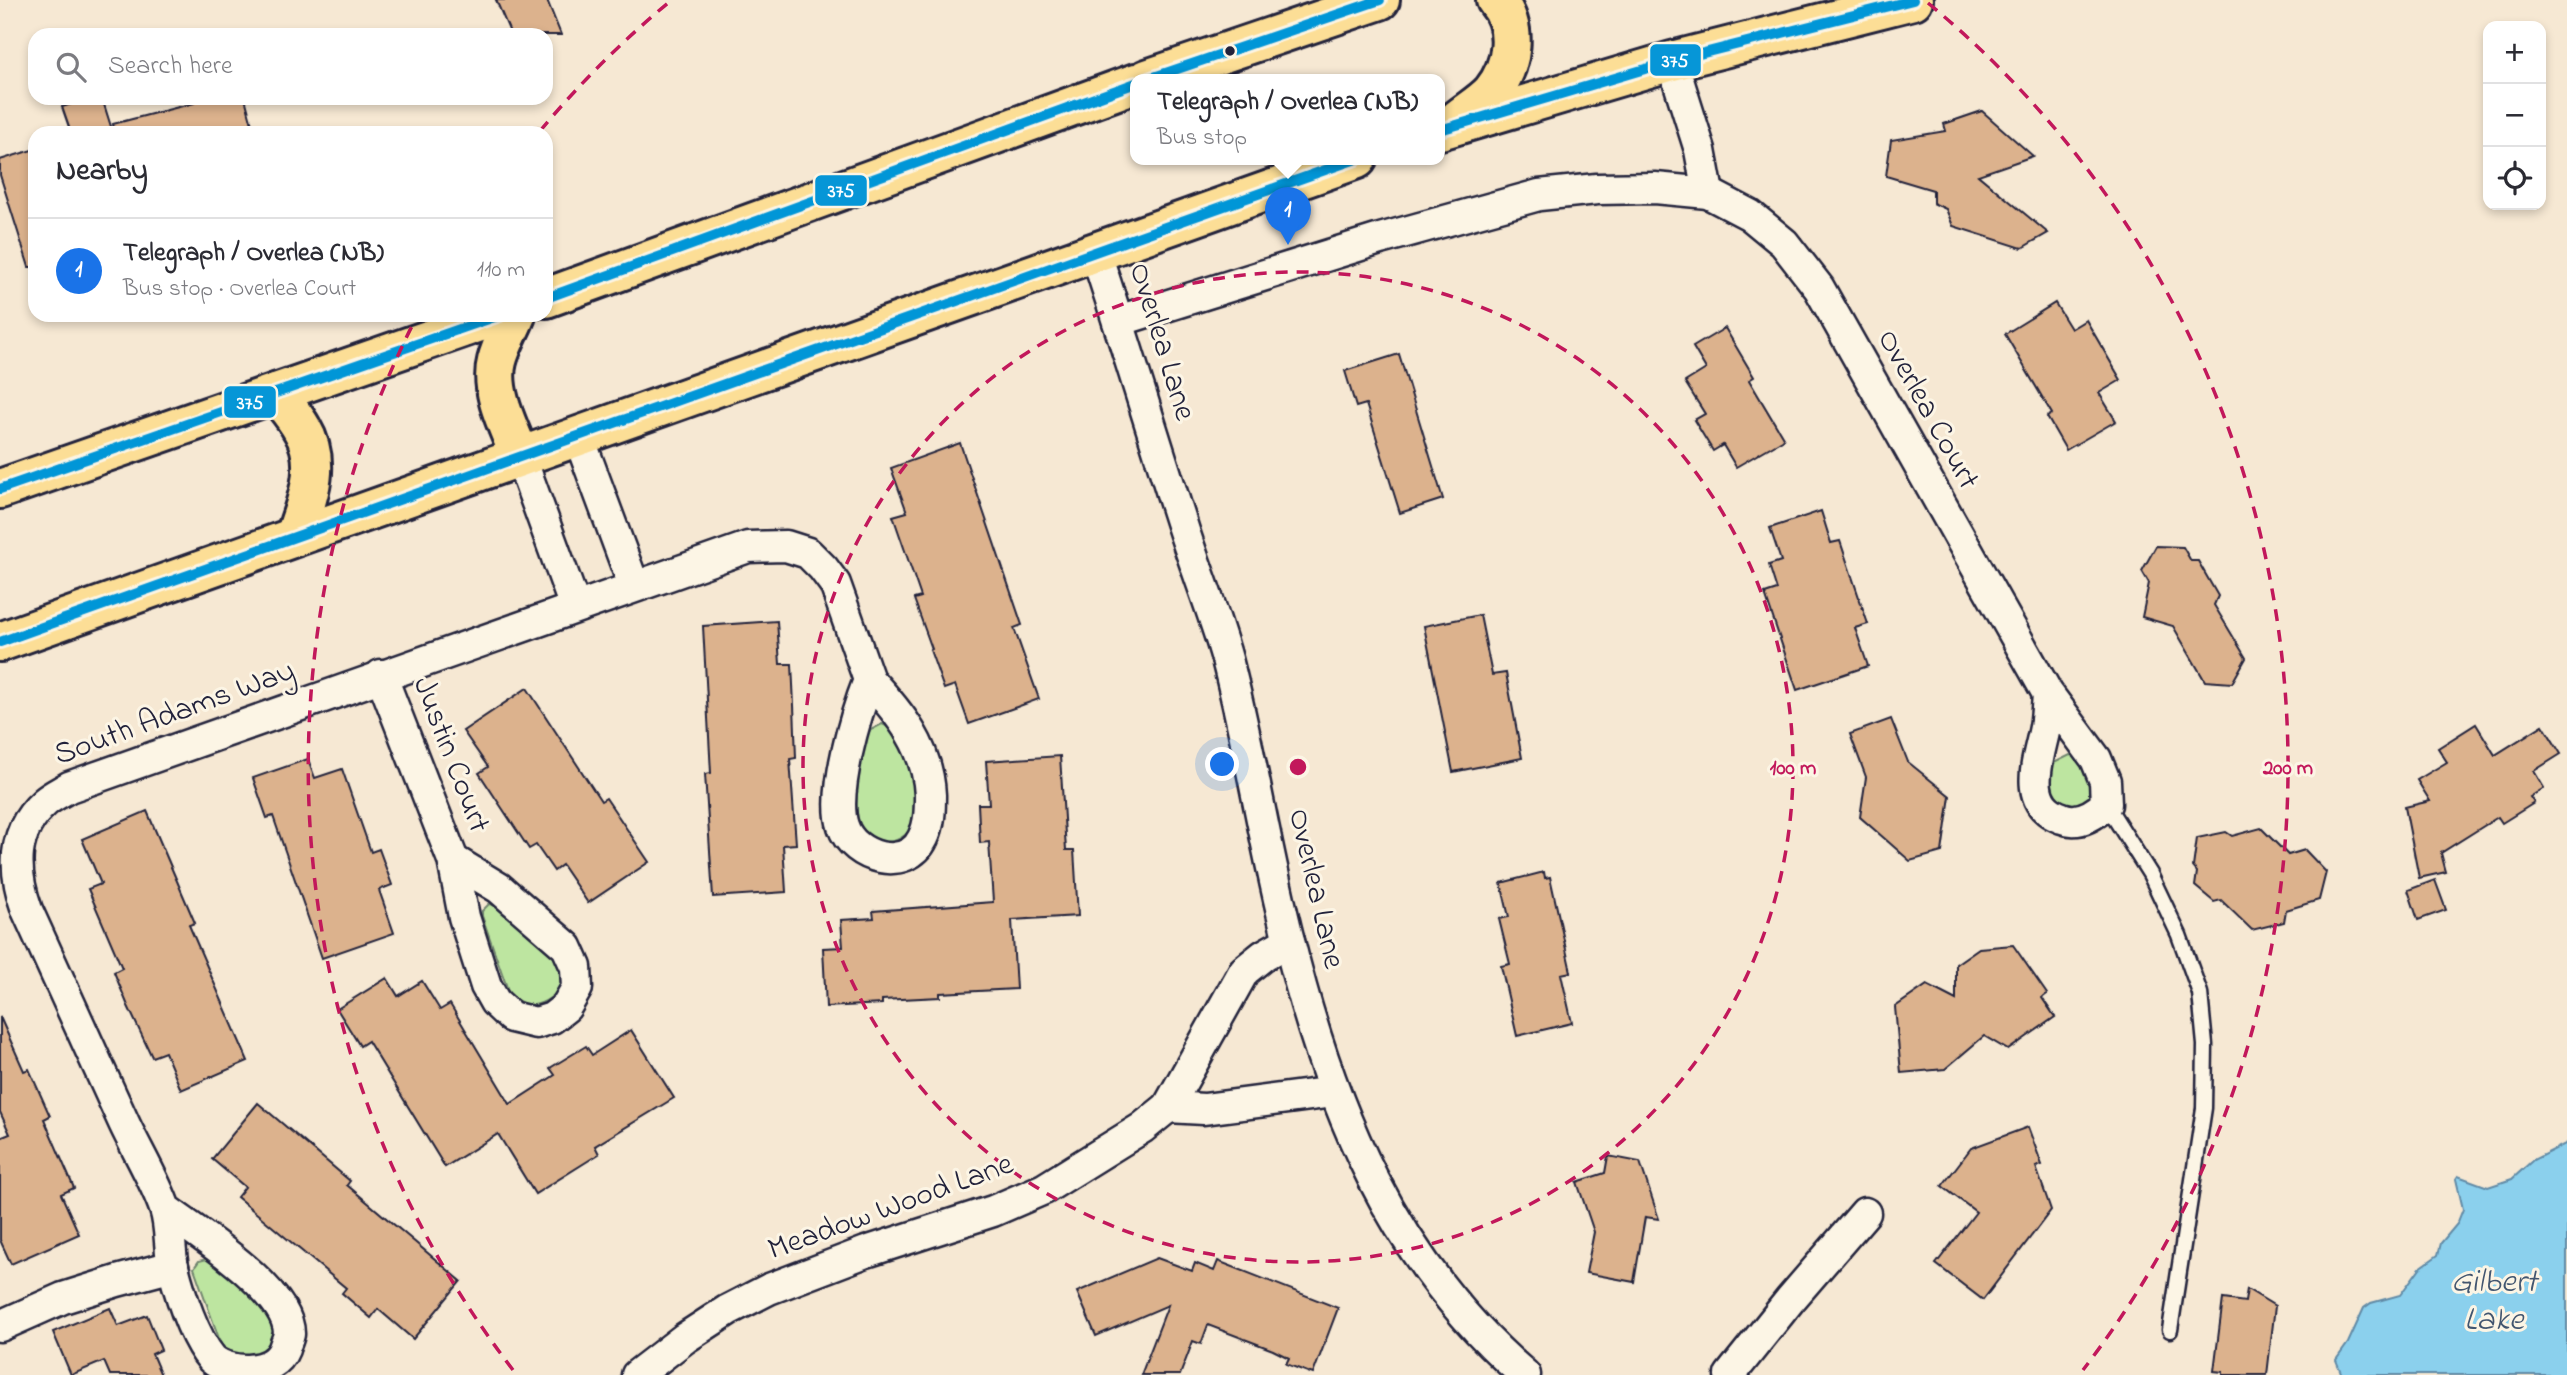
<!DOCTYPE html>
<meta charset="utf-8">
<style>
:root{--surface:#fff;--page:#f2f2f3;--text:#2b2b33;--muted:#7c7c81;--line:#e1e1e2;--accent:#1a73e8}
body{margin:0;font-family:"Indie Flower",sans-serif;background:var(--page);color:var(--text)}
.controls{position:absolute;right:21px;top:21px;display:grid;overflow:hidden;border-radius:14px;box-shadow:0 4px 10px #0003}
.controls button{width:63px;height:63px;display:grid;place-items:center;padding:0;border:0;border-bottom:2px solid var(--line);background:var(--surface);color:var(--text);font:35px sans-serif}
.you{position:absolute;left:1223px;top:765px;width:24px;height:24px;margin:-18px;border:5px solid #fff;border-radius:50%;background:#1a73e8;box-shadow:0 0 0 10px #1a73e833}
.badge{display:grid;place-items:center;width:46px;height:46px;border-radius:50%;background:var(--accent);color:#fff;font-size:23px;font-weight:700}
.pin{position:absolute;translate:-50% -58px;filter:drop-shadow(0 2px 4px #0008)}
.pin::after{content:'';position:absolute;top:37px;width:24px;height:21px;background:inherit;clip-path:polygon(0 0,100% 0,50% 100%)}
.popup{position:absolute;left:1130px;top:74px;width:315px;height:91px;box-sizing:border-box;display:grid;place-content:center;border-radius:14px;background:var(--surface);filter:drop-shadow(0 2px 5px #0005);font-size:23px;white-space:nowrap;color:var(--muted)}
.popup b{font-size:26px;color:var(--text)}
.popup::after{content:'';position:absolute;left:50%;top:100%;margin-left:-14px;border:14px solid transparent;border-top-color:var(--surface)}
.list{margin:0;padding:0;list-style:none}
h2{display:flex;justify-content:space-between;align-items:center;height:91px;margin:0;padding:0 28px;font-size:30px}
h2 small{font-size:23px;font-weight:400;color:var(--muted)}
.list li{display:grid;grid-template-columns:46px 1fr auto;gap:21px;align-items:center;box-sizing:border-box;height:105px;padding:0 28px;border-top:2px solid var(--line)}
.list b{display:block;font-size:26px;white-space:nowrap}
.list p{margin:0;font-size:23px;white-space:nowrap;color:var(--muted)}
.list em{font-size:23px;font-style:normal;color:var(--muted)}
.icon{flex:none;width:38px;height:38px;fill:none;stroke:currentColor;stroke-width:2;stroke-linecap:round;stroke-linejoin:round}
.map{position:relative;flex:none;width:2567px;height:1375px;overflow:hidden}
.search{position:absolute;background:var(--surface);box-shadow:0 4px 10px #0003;left:28px;top:28px;width:525px;height:77px;display:flex;align-items:center;gap:18px;box-sizing:border-box;padding:0 24px;border-radius:21px;color:var(--muted);font-size:26px}
.panel{position:absolute;background:var(--surface);box-shadow:0 4px 10px #0003;left:28px;top:126px;width:525px;height:196px;border-radius:21px}
.map>svg:first-child{display:block}
.green{fill:#bde5a0;stroke:#70846e;stroke-width:2}
.water{fill:#8bd0ed;stroke:#618aa6;stroke-width:2}
.building{fill:#dcb28d;stroke:#22223b;stroke-width:2}
.lines{fill:none;stroke-linecap:round;stroke-linejoin:round}
.service-casing{stroke:#22223b;stroke-width:19}
.minor-casing{stroke:#22223b;stroke-width:35}
.trunk-casing{stroke:#22223b;stroke-width:44}
.service{stroke:#fcf5e5;stroke-width:14}
.minor{stroke:#fcf5e5;stroke-width:30}
.trunk{stroke:#fcde96;stroke-width:38}
.bus-1-casing{stroke:#fcf5e5;stroke-width:16}
.bus-1{stroke:#0696d7;stroke-width:10}
.ring{fill:none;stroke:#c2185b;stroke-width:3.5;stroke-dasharray:12 9}
.bus-dot{fill:#22223b;stroke:#fcf5e5;stroke-width:2.5}
.labels{text-anchor:middle;dominant-baseline:central;stroke-width:6;stroke-linejoin:round;paint-order:stroke}
.street-label{font-size:32px;fill:#22223b;stroke:#fcf5e5}
.water-label{font-size:33px;font-style:italic;fill:#425670;stroke:#fcf5e5}
.centre{fill:#c2185b;stroke:#fcf5e5;stroke-width:3.5}
.ring-label{font-size:21px;text-anchor:middle;font-weight:bold;fill:#c2185b;stroke:#fcf5e5;stroke-width:6;stroke-linejoin:round;paint-order:stroke}
.line-badge{stroke:#fcf5e5;stroke-width:2.5}
.badge-label{font-size:19px;text-anchor:middle;font-weight:bold;fill:#fff}
</style>
<div class="map">
<svg width="2567" height="1375" viewBox="0 0 2567 1375">
<rect width="100%" height="100%" fill="#f6e8d3"/>
<filter id="ink" filterUnits="userSpaceOnUse"><feTurbulence type="fractalNoise" baseFrequency=".0143" numOctaves="2"/><feDisplacementMap in="SourceGraphic" scale="14" xChannelSelector="R" yChannelSelector="G"/><feConvolveMatrix kernelMatrix="1 2 1 2 8 2 1 2 1" color-interpolation-filters="sRGB"/></filter>
<g filter="url(#ink)">
<!-- green -->
<g class="green">
<path d="M882 724C894 728 899 743 905 753 916 773 925 818 905 835 886 851 859 836 857 813 854 794 863 752 867 732Z"/>
<path d="M2070 755C2088 760 2089 774 2094 790L2083 804 2069 807C2052 795 2046 784 2052 764Z"/>
<path d="M489 904 501 907 555 956C575 982 554 1003 528 1006L510 996 482 916V911Z"/>
<path d="M207 1259C224 1267 274 1312 273 1331 271 1356 237 1365 222 1347L194 1268 199 1261Z"/>
</g>
<!-- water -->
<polygon class="water" points="2567,1143 2567,1375 2342,1375 2336,1360 2348,1343 2364,1308 2371,1303 2400,1295 2420,1268 2438,1255 2441,1243 2457,1224 2463,1209 2456,1179 2458,1176 2488,1187 2512,1179 2533,1160"/>
<!-- building -->
<g class="building">
<polygon points="496,0 547,0 561,35 511,35"/>
<polygon points="91,98 102,98 113,133 71,133 62,107"/>
<polygon points="192,98 245,98 252,124 217,133 115,133 113,124 194,103"/>
<polygon points="1982,111 2033,156 1978,175 2048,233 2022,248 1953,226 1946,209 1933,203 1933,190 1886,176 1891,140 1946,131 1944,124"/>
<polygon points="35,149 35,267 29,267 0,175 0,160"/>
<polygon points="2055,303 2071,329 2086,320 2121,380 2099,393 2116,421 2066,450 2047,417 2052,414 2005,334"/>
<polygon points="1725,328 1754,377 1749,380 1784,439 1736,467 1723,445 1713,451 1694,420 1705,414 1685,382 1706,369 1693,347"/>
<polygon points="1399,354 1443,499 1400,513 1366,404 1356,407 1345,371"/>
<polygon points="960,443 1022,625 1014,628 1039,699 969,724 955,685 944,689 930,650 932,649 914,599 921,597 893,516 907,512 891,468"/>
<polygon points="1821,511 1831,543 1840,541 1868,624 1855,628 1868,666 1797,690 1765,594 1777,590 1769,565 1781,561 1770,528"/>
<polygon points="2156,546 2183,547 2191,561 2198,561 2218,596 2214,605 2246,658 2232,683 2205,681 2173,626 2142,617 2149,583 2142,571"/>
<polygon points="1480,615 1492,675 1506,673 1522,758 1453,772 1424,626"/>
<polygon points="777,621 780,664 792,664 794,705 796,758 790,759 796,844 783,845 786,892 713,897 705,774 711,773 703,626"/>
<polygon points="527,688 601,801 606,798 649,862 588,903 562,865 554,871 536,845 529,849 479,773 488,767 463,731"/>
<polygon points="1891,719 1908,762 1950,796 1942,852 1910,861 1860,817 1866,777 1850,734"/>
<polygon points="2476,724 2495,755 2543,725 2561,754 2534,771 2544,788 2530,797 2534,803 2502,823 2498,817 2441,853 2446,872 2419,878 2405,807 2430,801 2417,780 2447,762 2438,748"/>
<polygon points="1060,756 1066,850 1074,850 1078,916 1012,920 1016,989 940,993 940,997 882,1000 882,1004 826,1007 823,948 843,947 841,920 874,918 873,911 993,902 989,842 980,843 978,804 989,804 986,761"/>
<polygon points="308,759 315,778 342,769 371,852 379,849 392,885 379,890 394,933 322,958 273,816 267,818 253,778"/>
<polygon points="147,811 195,923 189,925 248,1061 181,1090 165,1052 152,1057 128,1006 114,972 122,968 88,889 101,884 82,839"/>
<polygon points="2261,828 2288,855 2305,850 2326,872 2319,900 2286,910 2284,922 2252,930 2221,900 2214,902 2195,886 2197,872 2193,867 2197,838 2226,832 2232,836"/>
<polygon points="1544,872 1545,878 1550,877 1571,972 1561,974 1572,1023 1517,1036 1501,966 1510,964 1499,919 1509,917 1501,883"/>
<polygon points="2435,880 2446,910 2418,920 2408,890"/>
<polygon points="2013,945 2047,994 2042,998 2055,1017 2008,1050 1984,1036 1945,1069 1901,1073 1895,1007 1927,985 1956,1000 1956,964 1979,948"/>
<polygon points="387,978 398,996 422,981 440,1010 450,1004 510,1104 555,1075 550,1068 586,1046 592,1055 631,1030 674,1098 595,1146 599,1154 535,1194 498,1134 445,1167 368,1041 360,1046 337,1009"/>
<polygon points="0,1017 24,1071 29,1069 50,1116 44,1119 74,1188 61,1194 79,1234 11,1264 0,1240 0,1138 10,1134 0,1112"/>
<polygon points="258,1103 350,1181 347,1185 461,1281 413,1339 378,1309 371,1318 342,1293 346,1288 237,1197 245,1187 212,1159"/>
<polygon points="2028,1127 2042,1165 2036,1167 2051,1210 1983,1300 1936,1264 1976,1212 1942,1186 1971,1148"/>
<polygon points="1608,1156 1640,1162 1659,1219 1645,1217 1634,1282 1586,1273 1594,1232 1577,1182 1605,1173"/>
<polygon points="1157,1258 1192,1271 1195,1263 1214,1271 1218,1261 1338,1308 1313,1374 1286,1364 1289,1358 1273,1350 1208,1325 1201,1344 1193,1341 1180,1375 1141,1375 1168,1305 1096,1336 1077,1292"/>
<polygon points="2247,1289 2275,1306 2267,1375 2223,1375 2223,1372 2214,1371 2223,1299 2245,1302"/>
<polygon points="110,1308 118,1326 147,1315 161,1350 152,1354 161,1375 110,1375 104,1361 71,1375 53,1332"/>
</g>
<g class="lines">
<!-- service casing -->
<g class="service-casing">
<polyline id="service" points="2106,804 2150,874 2179,935 2200,993 2205,1045 2204,1108 2170,1330"/>
</g>
<!-- minor casing -->
<g class="minor-casing">
<g id="minor">
<polyline points="1672,61 1700,150 1708,193"/>
<path d="M1095 251C1126 344 1154 438 1184 531 1198 574 1215 616 1227 659 1251 752 1265 848 1289 941 1330 1107 1392 1261 1525 1375"/>
<path d="M1118 321 1380 239 1539 195 1597 189 1655 188 1708 193 1750 215 1784 243 1819 288 2048 694 2096 759 2105 781 2106 804C2094 815 2079 825 2062 818 2019 803 2040 756 2045 727 2047 716 2047 705 2048 694"/>
<polyline points="578,435 634,586"/>
<polyline points="520,456 575,607"/>
<polyline points="381,675 453,860 464,917 486,986 495,1002 511,1017 536,1023 552,1018 566,1007 577,988 576,967 567,947 499,888 453,860"/>
<polyline points="1168,1107 1204,1109 1334,1092"/>
<path d="M165 1209C197 1233 290 1291 289 1334 288 1339 285 1345 284 1349 274 1375 230 1375 212 1359 194 1338 180 1294 173 1267 169 1248 171 1227 165 1209 156 1182 136 1149 124 1123 91 1052 59 981 27 910 13 871 11 832 45 802 52 796 61 792 69 787L748 547 786 546 808 553 823 568 835 584 869 680C856 713 832 793 843 826 853 858 907 873 923 838 930 824 930 809 930 795 928 748 900 713 869 680"/>
<polyline points="0,1326 63,1298 117,1281 173,1266"/>
<polyline points="637,1375 685,1338 728,1310 769,1289 866,1252 993,1211 1044,1189 1142,1128 1168,1107 1244,971 1264,955 1289,941"/>
<polyline points="1730,1375 1790,1300 1865,1213"/>
</g>
</g>
<!-- trunk casing -->
<g class="trunk-casing">
<g id="trunk">
<polyline points="1147,79 1380,0"/>
<path d="M1457 120C1468 111 1483 102 1492 92 1513 66 1519 27 1496 0"/>
<polyline points="1440,130 1672,61 1913,0"/>
<polyline points="546,298 1136,83"/>
<path d="M516 315C510 330 501 345 497 361 489 391 509 428 520 456"/>
<path d="M276 393C285 405 295 416 302 429 323 464 307 501 295 536"/>
<polyline points="0,489 500,315"/>
<polyline points="0,642 1357,159"/>
</g>
</g>
<!-- service -->
<use href="#service" class="service"/>
<!-- minor -->
<use href="#minor" class="minor"/>
<!-- trunk -->
<use href="#trunk" class="trunk"/>
<!-- bus-1 casing -->
<g class="bus-1-casing">
<g id="bus-1">
<polyline points="1148,79 1380,0"/>
<polyline points="1440,130 1672,61 1913,0"/>
<polyline points="546,298 1136,83"/>
<polyline points="0,489 500,315"/>
<polyline points="0,642 1356,159"/>
</g>
</g>
<!-- bus-1 -->
<use href="#bus-1" class="bus-1"/>
</g>
</g>
<!-- distance rings -->
<g class="ring">
<circle cx="1298" cy="767" r="495"/>
<path d="M513 1370A990 990 0 0 1 416 318M540 131A990 990 0 0 1 668 3M1928 3A990 990 0 0 1 2083 1370"/>
</g>
<!-- markers -->
<circle class="bus-dot" cx="1230" cy="51" r="6"/>
<g class="labels">
<!-- street labels -->
<g class="street-label">
<text transform="translate(1161 342) rotate(73)">Overlea Lane</text>
<text transform="translate(1927 410) rotate(61)">Overlea Court</text>
<text transform="translate(175 714) rotate(-20)">South Adams Way</text>
<text transform="translate(450 755) rotate(69)">Justin Court</text>
<text transform="translate(1315 889) rotate(77)">Overlea Lane</text>
<text transform="translate(891 1208) rotate(-20)">Meadow Wood Lane</text>
</g>
<!-- water labels -->
<g class="water-label">
<text x="2494" y="1283">Gilbert<tspan x="2494" dy="38">Lake</tspan></text>
</g>
</g>
<circle cx="1298" cy="767" r="10" class="centre"/>
<g class="ring-label">
<text x="1793" y="774">100 m</text>
<text x="2288" y="774">200 m</text>
</g>
<g class="line-badge">
<rect x="1649" y="43" width="53" height="34" rx="7" fill="#0696d7"/>
<rect x="814" y="174" width="54" height="33" rx="7" fill="#0696d7"/>
<rect x="223" y="385" width="54" height="34" rx="7" fill="#0696d7"/>
</g>
<g class="badge-label">
<text x="1675" y="67">375</text>
<text x="841" y="197">375</text>
<text x="250" y="409">375</text>
</g>
</svg>
<div class="controls">
<button>+</button>
<button>−</button>
<button><svg class="icon" aria-label="locate" viewBox="0 0 24 24"><circle cx="12" cy="12" r="6"/><path d="M12 2v4M12 18v4M2 12h4M18 12h4"/></svg></button>
</div>
<div class="you"></div>
<div class="pin badge" style="left:1288px;top:245px">1</div>
<div class="popup"><b>Telegraph / Overlea (NB)</b>Bus stop</div>
<div class="search"><svg class="icon" aria-label="search" viewBox="0 0 24 24"><circle cx="10" cy="10" r="6"/><path d="M15 15l6 6"/></svg>Search here</div>
<section class="panel">
<h2>Nearby<small></small></h2>
<ul class="list">
<li><span class="badge">1</span><div><b>Telegraph / Overlea (NB)</b><p>Bus stop · Overlea Court</p></div><em>110 m</em></li>
</ul>
</section>
</div>
